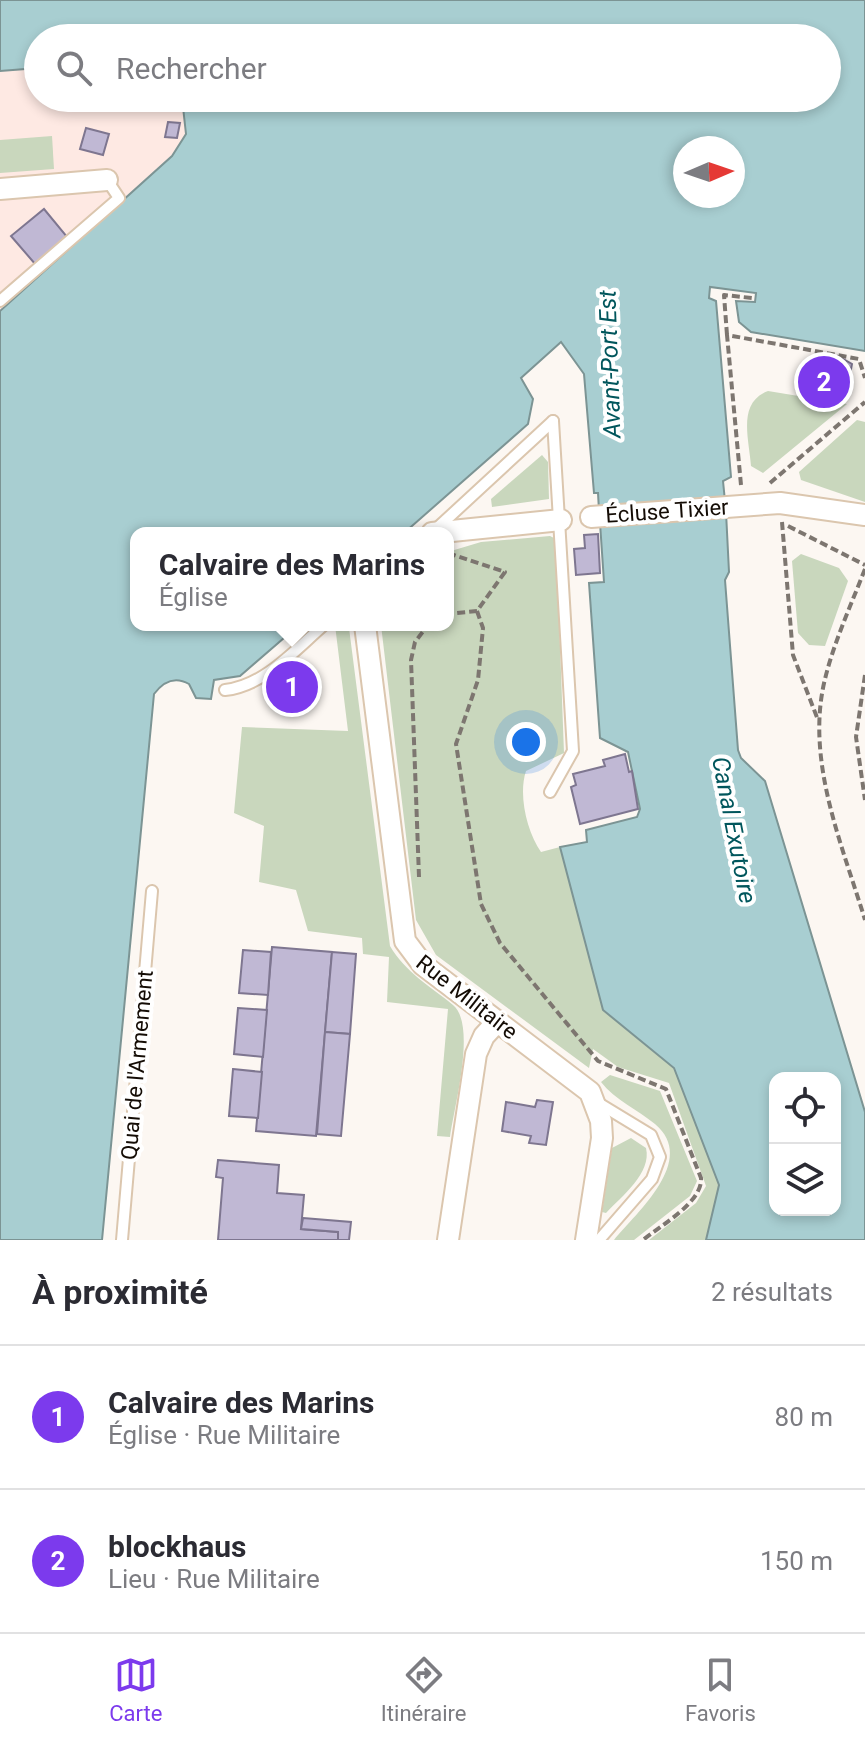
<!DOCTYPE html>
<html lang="fr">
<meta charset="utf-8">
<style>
:root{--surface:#fff;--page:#f2f2f3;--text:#2b2b33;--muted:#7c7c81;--line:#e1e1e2;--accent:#7c3aed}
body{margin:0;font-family:Roboto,sans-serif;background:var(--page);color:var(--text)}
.controls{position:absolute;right:24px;bottom:24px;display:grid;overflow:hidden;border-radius:16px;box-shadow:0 4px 12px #0003}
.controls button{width:72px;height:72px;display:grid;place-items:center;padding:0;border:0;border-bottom:2px solid var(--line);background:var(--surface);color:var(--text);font:40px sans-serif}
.compass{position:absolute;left:673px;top:136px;width:72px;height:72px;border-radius:50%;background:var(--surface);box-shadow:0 4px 12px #0003;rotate:88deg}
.you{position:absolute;left:526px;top:742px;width:28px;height:28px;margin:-20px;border:6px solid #fff;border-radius:50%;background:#1a73e8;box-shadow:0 0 0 12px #1a73e833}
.badge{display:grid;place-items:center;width:52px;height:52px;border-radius:50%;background:var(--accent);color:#fff;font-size:26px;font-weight:700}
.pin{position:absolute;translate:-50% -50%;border:4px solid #fff;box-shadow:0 2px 8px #0006}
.popup{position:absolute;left:130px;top:527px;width:324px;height:104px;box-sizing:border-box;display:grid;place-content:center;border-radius:16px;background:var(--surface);filter:drop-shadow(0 2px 6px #0005);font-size:26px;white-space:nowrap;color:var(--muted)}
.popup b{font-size:30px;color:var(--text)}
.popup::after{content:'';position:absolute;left:50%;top:100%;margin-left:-16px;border:16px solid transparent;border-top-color:var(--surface)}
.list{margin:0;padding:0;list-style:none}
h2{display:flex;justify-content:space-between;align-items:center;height:104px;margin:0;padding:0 32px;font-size:34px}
h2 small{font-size:26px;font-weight:400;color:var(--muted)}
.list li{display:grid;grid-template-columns:52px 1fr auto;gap:24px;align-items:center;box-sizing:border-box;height:144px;padding:0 32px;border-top:2px solid var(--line)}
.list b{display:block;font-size:30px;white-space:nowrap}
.list p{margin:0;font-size:26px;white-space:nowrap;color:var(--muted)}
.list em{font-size:26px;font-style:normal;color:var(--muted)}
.icon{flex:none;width:44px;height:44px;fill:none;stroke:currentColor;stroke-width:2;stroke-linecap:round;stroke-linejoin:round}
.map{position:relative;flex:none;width:865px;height:1240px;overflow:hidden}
.search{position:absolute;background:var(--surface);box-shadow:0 4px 12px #0003;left:24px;right:24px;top:24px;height:88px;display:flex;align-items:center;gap:20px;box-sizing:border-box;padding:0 28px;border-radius:44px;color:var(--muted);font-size:30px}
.sheet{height:392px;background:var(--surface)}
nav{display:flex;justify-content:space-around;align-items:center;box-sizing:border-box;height:112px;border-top:2px solid var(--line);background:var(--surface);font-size:22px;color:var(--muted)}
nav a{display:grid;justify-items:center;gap:4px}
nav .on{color:var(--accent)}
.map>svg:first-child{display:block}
.industrial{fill:#fee9e3}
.green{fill:#c9d7bd}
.water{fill:#a8ced1;stroke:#7c9494;stroke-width:2;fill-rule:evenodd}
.building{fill:#c0b8d4;stroke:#7e7690;stroke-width:2}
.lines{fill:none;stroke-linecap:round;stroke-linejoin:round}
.lane-casing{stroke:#dbc6ae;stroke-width:14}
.street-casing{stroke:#dbc6ae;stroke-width:24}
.path{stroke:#7d7670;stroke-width:4;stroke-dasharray:8 4;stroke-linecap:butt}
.lane{stroke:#fff;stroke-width:10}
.street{stroke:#fff;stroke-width:20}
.labels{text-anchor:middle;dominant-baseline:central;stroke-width:8;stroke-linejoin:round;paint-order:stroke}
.street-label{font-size:22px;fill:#140c05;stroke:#fff}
.water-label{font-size:24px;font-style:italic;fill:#01565c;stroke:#fff}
</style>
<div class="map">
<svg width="865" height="1240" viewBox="0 0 865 1240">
<rect width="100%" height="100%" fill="#fcf7f2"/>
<!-- industrial -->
<polygon class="industrial" points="0,0 38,38 38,98 182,98 186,134 171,156 0,311"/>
<!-- green -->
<g class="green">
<polygon points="52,136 54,169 0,173 0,140"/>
<path d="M768 391 847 404 763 473 751 466C749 438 737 403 768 391Z"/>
<polygon points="857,420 865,422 865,502 801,480 799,472"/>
<polygon points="542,455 548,462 549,499 492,507 491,499"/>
<path d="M550 536 556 539 564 753 526 771C518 795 527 832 541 852L560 847 603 1009 674 1068 719 1185 706 1240H649L696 1203 706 1186 669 1083 618 1067 593 1049 589 1068 436 955 416 920 381 625H448L451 551 481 542Z"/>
<polygon points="801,554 839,568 848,581 825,646 809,645 798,633 792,561"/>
<path d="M335 625 349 628 390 946C406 973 429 985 453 1005 477 1025 454 1107 450 1137L437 1136 448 1009 387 1002 389 957 363 954 362 938 308 931 296 890 259 882 264 826 234 813 242 727 348 731Z"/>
<path d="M610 1075 660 1091 697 1181 690 1196 634 1240H614C637 1212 698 1160 655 1124 638 1110 615 1100 601 1082Z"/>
<path d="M631 1138 646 1148C652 1173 622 1196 606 1213L602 1212 612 1148Z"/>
</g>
<!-- water -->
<g class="water">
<path d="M0 0H865V351L751 332 739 322 736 301 755 302 756 293 710 287 709 298 716 301 731 477 723 481 725 501 599 511 598 493H594L584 374 561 342 521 378 533 399 528 424 404 533H136V625H299L240 676 214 680 211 699 196 698 189 684C175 676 163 682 154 694L102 1240H0V311L172 156 186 134 182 98H827V38H38V68L0 71ZM685 148H733V196H685Z"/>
<path d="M726 512 729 572 725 580 738 750 741 758 765 781 865 1112V1240H706L719 1185 674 1068 603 1010 560 847 587 842 586 830 637 817 640 809 628 752 600 738 589 583 604 582 600 523ZM775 1078H835V1210H775Z"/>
</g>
<!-- building -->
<g class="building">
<polygon points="168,122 180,123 177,138 165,137"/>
<polygon points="86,128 109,134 103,155 80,149"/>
<polygon points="44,209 68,238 36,265 11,236"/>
<polygon points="838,356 852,364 845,400 797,390 804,375 814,372 813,362 822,358 836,364"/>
<polygon points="598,534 600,573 576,575 574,549 585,548 584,535"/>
<polygon points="293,676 302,689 290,698 281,685"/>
<polygon points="625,754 629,772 632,771 638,809 580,824 571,787 576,785 573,774 605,766 603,760"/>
<polygon points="272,947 332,952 316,1136 256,1131"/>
<polygon points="243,950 271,952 268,995 239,993"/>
<polygon points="332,952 356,954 350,1034 325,1032"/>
<polygon points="238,1008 267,1010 263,1057 234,1054"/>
<polygon points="325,1032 350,1034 341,1136 317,1134"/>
<polygon points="233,1069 262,1072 258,1118 229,1116"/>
<polygon points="537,1100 553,1102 546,1145 529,1143 531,1136 502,1131 506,1102 535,1107"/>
<polygon points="218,1160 279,1165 277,1193 304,1195 301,1229 338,1232 338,1240 218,1240 223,1178 216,1177"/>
<polygon points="303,1218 351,1222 349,1240 338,1240 338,1232 301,1229"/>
</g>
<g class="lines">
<!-- lane casing -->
<g class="lane-casing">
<g id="lane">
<polyline points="0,301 119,198 107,180"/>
<polyline points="435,530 553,421"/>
<path d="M225 690C264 686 295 650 324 625"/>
<polyline points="550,792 573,751 553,421"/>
<polyline points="595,1101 651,1135 660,1157 652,1179 599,1240"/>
<polyline points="122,1240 152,891"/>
</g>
</g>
<!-- street casing -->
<g class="street-casing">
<g id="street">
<polyline points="0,189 107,180"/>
<polyline points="591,517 780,503 865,515"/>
<polyline points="432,533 561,520"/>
<polyline points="365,625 405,941 423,965 590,1092 601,1121 602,1138 586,1240"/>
<polyline points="448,1240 476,1054 484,1036 497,1022"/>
</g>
</g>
<!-- path -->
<g class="path">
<polyline points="727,335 724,295 752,298"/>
<polyline points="770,483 865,402"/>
<polyline points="741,485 727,335 859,359 865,378"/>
<polyline points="782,522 793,655 818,720"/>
<polyline points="788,526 865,565"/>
<polyline points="448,553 505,572 477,611 448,614"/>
<path d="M865 569C851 605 834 642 825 679 805 760 842 844 865 920"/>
<path d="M477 611 483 628 478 680 456 744 481 904 500 943 598 1061 666 1089 701 1178C703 1202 660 1226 643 1240"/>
<polyline points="865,675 856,737 865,800"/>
<polyline points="419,877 411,660 415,642 428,625"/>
</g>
<!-- lane -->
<use href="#lane" class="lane"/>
<!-- street -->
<use href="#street" class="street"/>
</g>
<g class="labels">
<!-- street labels -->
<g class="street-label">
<text transform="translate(667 511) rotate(-4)">Écluse Tixier</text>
<text transform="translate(467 997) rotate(38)">Rue Militaire</text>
<text transform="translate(137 1065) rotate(-85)">Quai de l'Armement</text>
</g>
<!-- water labels -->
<g class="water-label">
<text transform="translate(610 364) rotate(-92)">Avant-Port Est</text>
<text transform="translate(734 830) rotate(79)">Canal Exutoire</text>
</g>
</g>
</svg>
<div class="controls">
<button><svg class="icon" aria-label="locate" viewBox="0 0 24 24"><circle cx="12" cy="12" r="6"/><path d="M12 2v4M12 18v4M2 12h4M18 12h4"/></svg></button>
<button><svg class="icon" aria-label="layers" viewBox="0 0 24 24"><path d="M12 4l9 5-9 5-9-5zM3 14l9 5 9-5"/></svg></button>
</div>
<svg class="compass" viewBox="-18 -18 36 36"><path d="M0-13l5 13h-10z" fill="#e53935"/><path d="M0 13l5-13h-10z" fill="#7c7c81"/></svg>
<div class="you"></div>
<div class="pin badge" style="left:292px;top:687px">1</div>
<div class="popup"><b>Calvaire des Marins</b>Église</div>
<div class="pin badge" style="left:824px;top:382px">2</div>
<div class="search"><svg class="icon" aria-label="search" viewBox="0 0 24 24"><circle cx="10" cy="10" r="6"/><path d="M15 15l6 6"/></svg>Rechercher</div>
</div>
<section class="sheet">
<h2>À proximité<small>2 résultats</small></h2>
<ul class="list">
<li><span class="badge">1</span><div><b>Calvaire des Marins</b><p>Église · Rue Militaire</p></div><em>80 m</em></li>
<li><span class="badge">2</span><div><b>blockhaus</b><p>Lieu · Rue Militaire</p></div><em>150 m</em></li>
</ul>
</section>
<nav>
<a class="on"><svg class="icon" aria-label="map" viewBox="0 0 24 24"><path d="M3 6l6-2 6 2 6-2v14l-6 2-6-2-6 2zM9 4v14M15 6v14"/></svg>Carte</a>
<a><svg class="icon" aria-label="directions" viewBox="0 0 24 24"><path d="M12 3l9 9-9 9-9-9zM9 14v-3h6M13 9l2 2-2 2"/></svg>Itinéraire</a>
<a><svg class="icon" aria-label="saved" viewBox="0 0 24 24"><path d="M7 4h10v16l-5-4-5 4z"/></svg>Favoris</a>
</nav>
